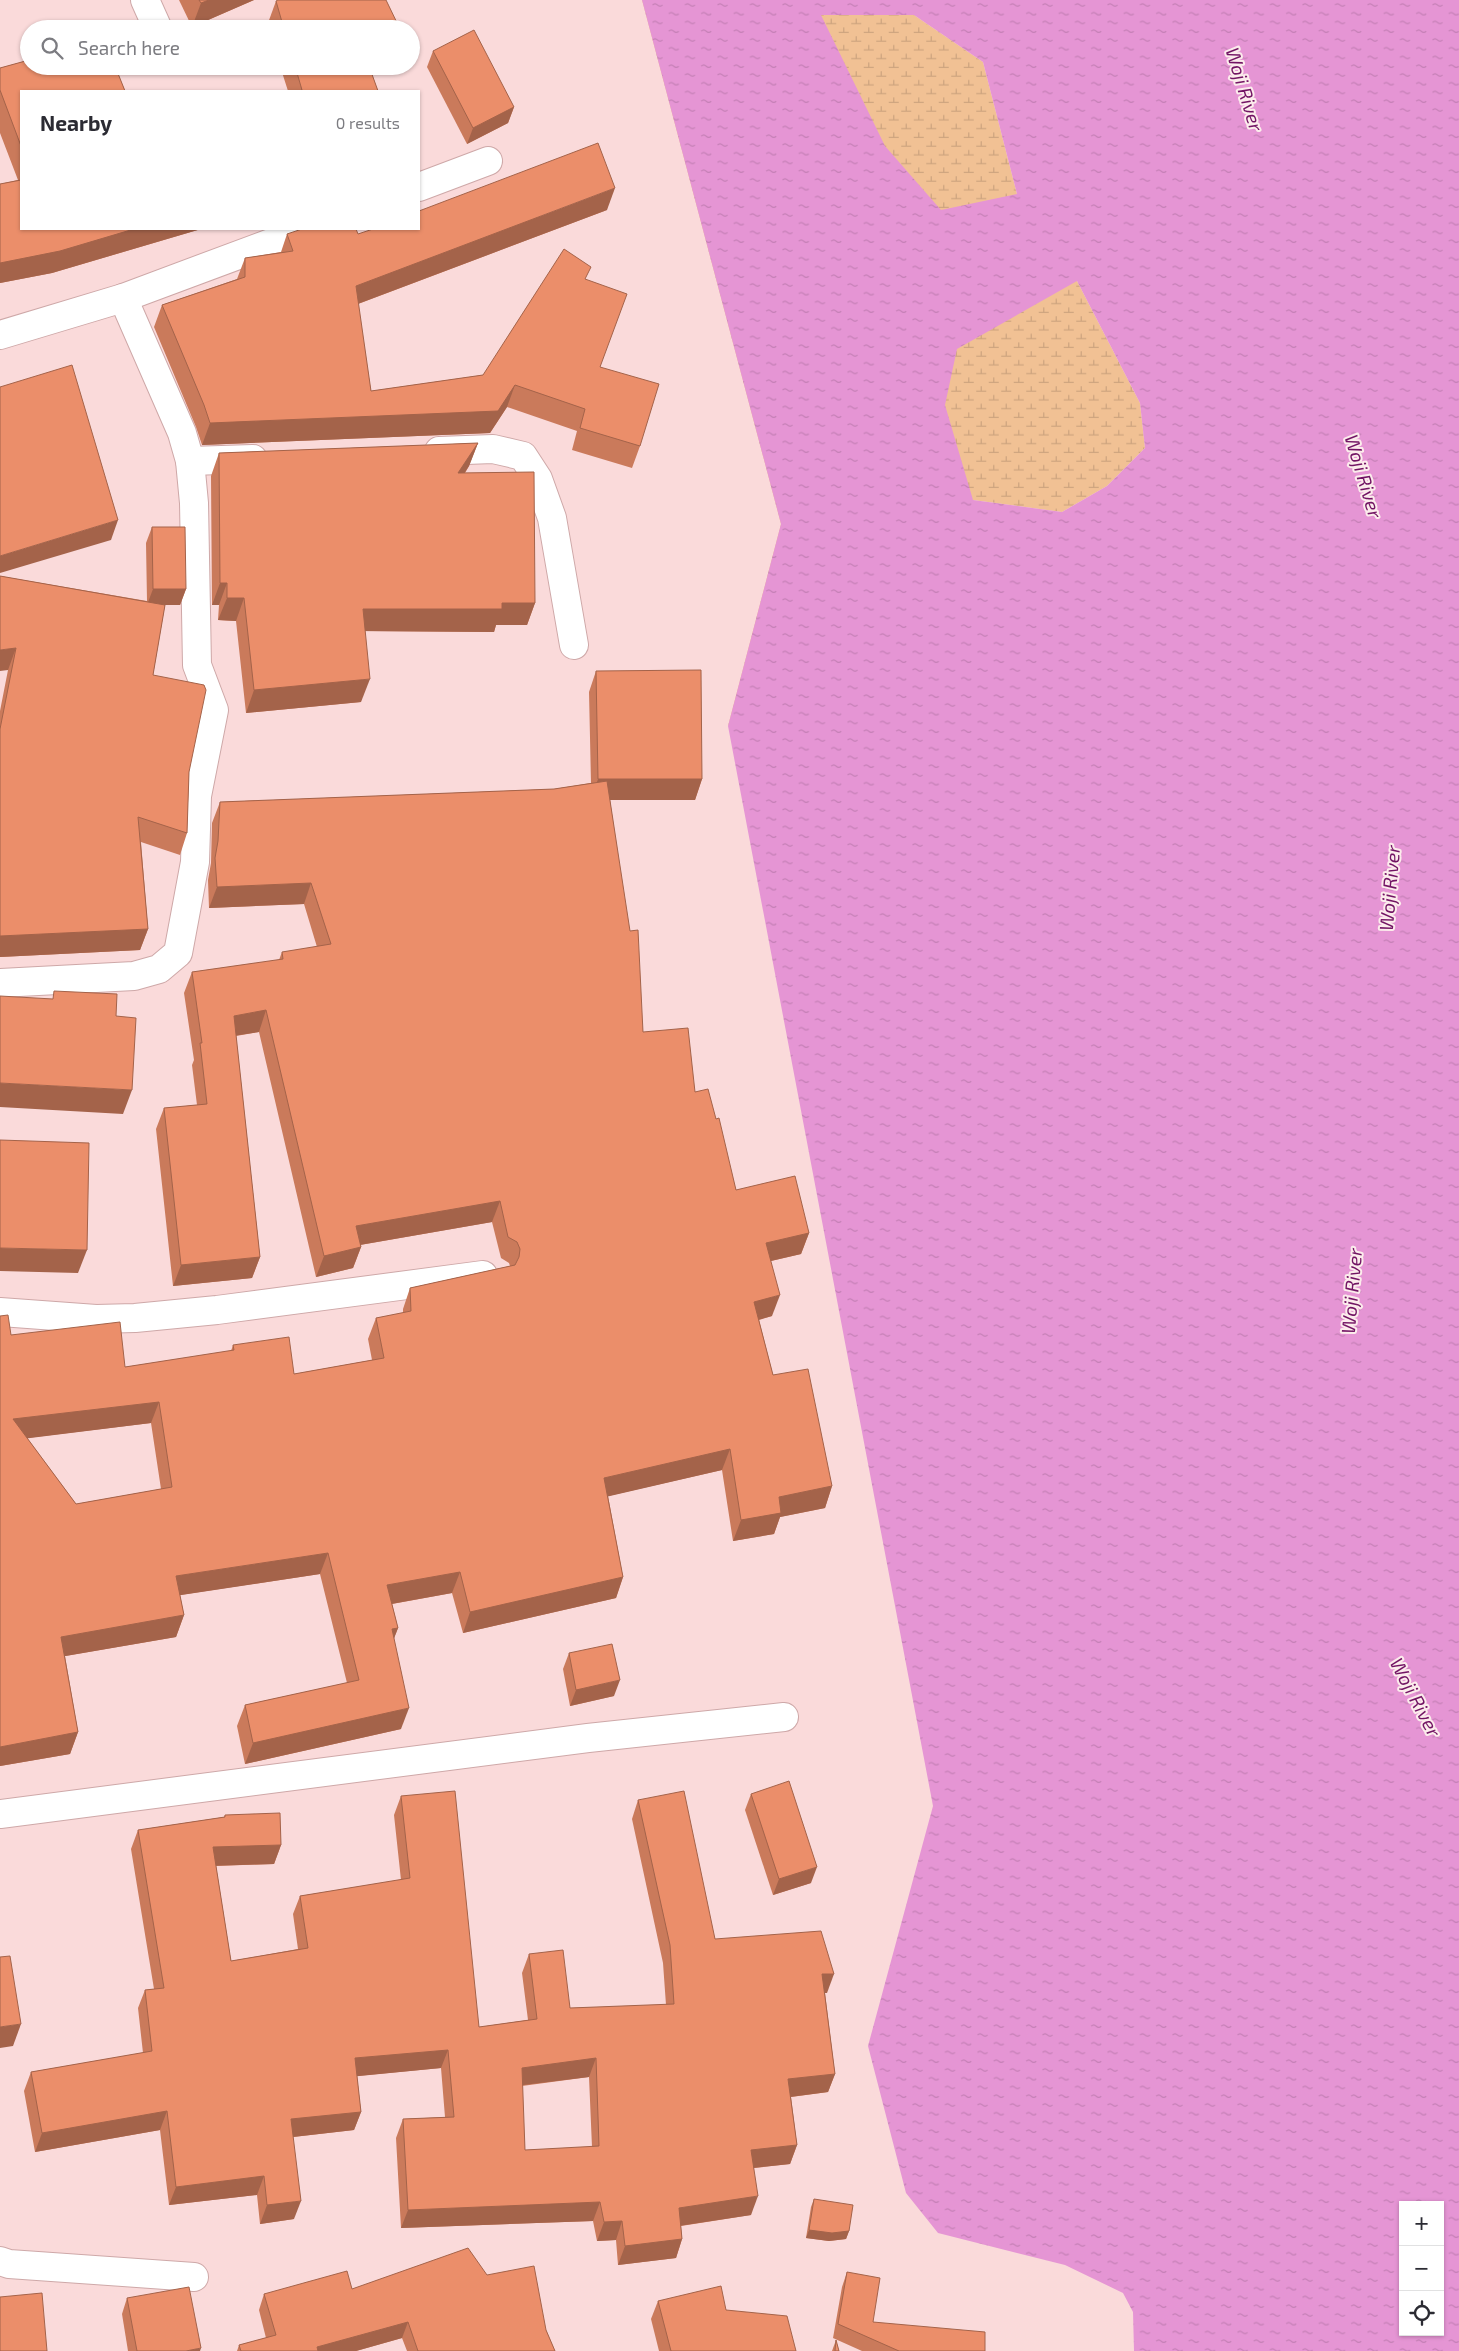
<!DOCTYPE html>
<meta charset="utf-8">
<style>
:root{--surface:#fff;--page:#f7f7f7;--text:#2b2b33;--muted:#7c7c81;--line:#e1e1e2}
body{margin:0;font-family:"Exo 2",sans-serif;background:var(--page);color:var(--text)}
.controls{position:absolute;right:15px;bottom:15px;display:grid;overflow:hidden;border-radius:0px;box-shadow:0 1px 4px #0004}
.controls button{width:45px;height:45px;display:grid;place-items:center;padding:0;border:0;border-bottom:1px solid var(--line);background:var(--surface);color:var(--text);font:25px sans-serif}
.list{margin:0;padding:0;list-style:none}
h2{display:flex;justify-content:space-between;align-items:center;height:65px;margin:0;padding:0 20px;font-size:21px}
h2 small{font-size:16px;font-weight:400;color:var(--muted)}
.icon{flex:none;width:28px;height:28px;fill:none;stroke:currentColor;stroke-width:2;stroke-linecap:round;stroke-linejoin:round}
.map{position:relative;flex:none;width:1459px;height:2351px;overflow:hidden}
.search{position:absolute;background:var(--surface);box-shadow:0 1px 4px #0004;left:20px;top:20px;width:400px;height:55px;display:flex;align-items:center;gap:12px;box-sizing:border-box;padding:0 18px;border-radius:28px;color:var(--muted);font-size:19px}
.panel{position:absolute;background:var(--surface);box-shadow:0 1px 4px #0004;left:20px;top:90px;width:400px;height:140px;border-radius:0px}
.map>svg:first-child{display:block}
.wetland{fill:url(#wetland-marsh)}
.water{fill:url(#water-ripples);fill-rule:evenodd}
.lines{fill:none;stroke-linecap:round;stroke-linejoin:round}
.minor-casing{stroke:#cea8a8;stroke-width:30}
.minor{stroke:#fff;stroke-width:28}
.wall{fill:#ca7a5b;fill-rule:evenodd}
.shaded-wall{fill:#a4634a}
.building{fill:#eb8e6a;stroke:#a4634a;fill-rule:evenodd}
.labels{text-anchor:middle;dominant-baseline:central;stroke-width:4;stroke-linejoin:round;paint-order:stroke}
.water-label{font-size:19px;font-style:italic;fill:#721464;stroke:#fcecec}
</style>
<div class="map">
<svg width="1459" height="2351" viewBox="0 0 1459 2351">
<defs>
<pattern id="wetland-marsh" width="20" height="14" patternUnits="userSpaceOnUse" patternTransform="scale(1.25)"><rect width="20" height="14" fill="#f1c194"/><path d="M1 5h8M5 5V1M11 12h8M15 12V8" fill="none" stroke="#cea57f"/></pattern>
<pattern id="water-ripples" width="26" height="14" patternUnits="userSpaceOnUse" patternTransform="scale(1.25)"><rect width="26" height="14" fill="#e595d4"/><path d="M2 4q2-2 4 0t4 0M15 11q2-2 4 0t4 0" fill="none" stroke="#c47fb5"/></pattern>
</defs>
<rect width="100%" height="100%" fill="#fadada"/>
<!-- wetland -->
<polygon class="wetland" points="642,0 821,15 914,15 983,62 1017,194 1077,281 1140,403 1145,448 1107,486 1062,512 973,500 728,726 781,524"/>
<!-- water -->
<path class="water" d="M642 0H1459V2351H1134L1133 2312 1123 2293 1065 2265 938 2233 906 2193 868 2046 933 1806 728 726 781 524ZM821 15H914L983 62 1017 194 941 210 885 146ZM1077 281 1140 403 1145 448 1107 486 1062 512 973 500 945 405 957 349ZM1403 2205H1440V2332H1403Z"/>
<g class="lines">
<!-- minor casing -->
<g class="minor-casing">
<g id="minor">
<polyline points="145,0 158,29"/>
<polyline points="419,187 488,161"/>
<polyline points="0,335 123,298 308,229"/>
<polyline points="439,451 493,449 523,456 538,479 552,518 574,645"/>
<polyline points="190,461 253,459"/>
<polyline points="0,983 134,976 159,969 178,953 195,862 197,796 214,710 197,665 194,503 190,461 182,433 123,298"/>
<polyline points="0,1312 96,1319 135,1318 217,1310 483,1275"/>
<polyline points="0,1814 588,1738 784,1717"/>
<polyline points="0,2261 9,2264 194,2277"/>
</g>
</g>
<!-- minor -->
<use href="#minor" class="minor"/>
</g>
<!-- wall -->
<g class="wall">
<polygon points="179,0 254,0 192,27"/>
<polygon points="276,1 400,29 270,29 268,23"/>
<polygon points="433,51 514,107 508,123 467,144 427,67"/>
<polygon points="29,60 29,66 115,66 125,91 21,91 21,229 201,229 52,273 0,283 0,184 18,180 0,133 0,68"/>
<polygon points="280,66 375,66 370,69 378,91 288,91"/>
<polygon points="607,210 358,304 371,391 483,375 586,279 600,367 640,446 632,468 572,450 577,431 507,407 490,433 202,445 196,427 154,327 162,305 237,279 245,258 281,252 287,234 358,234"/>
<polygon points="478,443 469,466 465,473 535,603 527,625 496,625 494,632 365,631 361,702 246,713 236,621 218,620 219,605 212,605 211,476 219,453"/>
<polygon points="152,527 186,589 180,605 165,605 153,675 189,772 187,833 180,855 141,842 148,929 140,950 0,957 0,711 8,670 0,576 147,601 146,543"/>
<path d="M596 671 702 779 695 800H610L643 1032 695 1092 716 1119 736 1190 809 1233 801 1254 771 1261 772 1316 759 1320 773 1375 832 1486 825 1508 780 1517 774 1534 733 1541 722 1470 608 1496 623 1577 616 1598 463 1633 452 1593 392 1604 398 1628 394 1638 401 1729 245 1764 237 1726 245 1705 347 1683 320 1574 180 1595 184 1615 176 1637 65 1656 78 1732 70 1754 0 1766V1316L11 1335 125 1367 231 1351 233 1345 294 1374 372 1360 368 1339 376 1318 403 1313V1309L410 1288 510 1266 509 1263 501 1258 492 1222 360 1245 361 1247 353 1268 316 1277 259 1032 236 1036 260 1257 252 1278 173 1286 156 1129 164 1108 197 1105 192 1065 194 1060 184 993 192 972 279 960 282 952 317 947 304 904 209 908 208 880 211 863 212 823 220 802 554 789 591 783 589 692ZM151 1423 161 1489 76 1504 27 1438Z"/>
<polygon points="569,1653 614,1696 570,1706 563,1669"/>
<polygon points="751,1794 811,1883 773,1895 745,1810"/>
<path d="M401 1796 479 2027 528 2020 522 1973 529 1954 570 2008 666 2005 663 1963 632 1819 638 1800 715 1939 827 1993H825L835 2074 828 2092 791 2097 797 2145 790 2164 754 2168 751 2215 681 2226 682 2239 676 2258 618 2265 616 2240 597 2241 593 2221 401 2228 396 2138 403 2119 445 2117 441 2068 357 2076 361 2112 354 2130 293 2137 294 2219 260 2224 257 2195 169 2205 160 2130 35 2152 24 2091 31 2072 143 2053 138 2008 145 1990 154 1989 131 1849 138 1830 224 1817 225 1815 281 1845 274 1864 216 1866 231 1961 298 1949 293 1914 300 1896 401 1880 394 1815ZM589 2077 592 2147 525 2150 522 2086Z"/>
<polygon points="814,2199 849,2231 846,2239 829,2241 806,2238 811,2207"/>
<polygon points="847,2272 873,2322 985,2351 862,2351 833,2338 842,2287"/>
<polygon points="487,2275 546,2330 555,2351 407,2351 402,2338 356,2351 237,2351 239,2345 266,2338 259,2310 264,2294 352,2289"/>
<polygon points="127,2298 200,2351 128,2351 122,2314"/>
<polygon points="658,2301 726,2310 796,2351 659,2351 651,2319"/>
<polygon points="836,2340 839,2351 832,2351"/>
</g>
<!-- shaded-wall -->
<g class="shaded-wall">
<polygon points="209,0 254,0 192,27 201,3"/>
<polygon points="514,107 508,123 467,144 473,128"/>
<polygon points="615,188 607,210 347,308 356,286"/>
<polygon points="134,229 201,229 52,273 0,283 0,263"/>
<polygon points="515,385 507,407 490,433 202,445 210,423"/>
<polygon points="478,443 469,466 450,495 458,473"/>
<polygon points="118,520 111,540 0,573 0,556"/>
<polygon points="220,583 227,583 219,605 212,605"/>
<polygon points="153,589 186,589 180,605 147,605"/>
<polygon points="227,598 244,598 236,621 218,620"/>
<polygon points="502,603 535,603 527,625 496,625 494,632 354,631 363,609"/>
<polygon points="16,648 8,670 0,671 0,650"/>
<polygon points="370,679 361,702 246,713 254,690"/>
<polygon points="598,779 702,779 695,800 591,800"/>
<polygon points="311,883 304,904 209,908 217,887"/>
<polygon points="148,929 140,950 0,957 0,936"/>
<polygon points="266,1010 259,1032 226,1037 234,1016"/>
<polygon points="0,1083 132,1090 123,1114 0,1107"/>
<polygon points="500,1201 492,1222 348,1247 356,1226"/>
<polygon points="809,1233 801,1254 758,1264 766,1243"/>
<polygon points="361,1247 353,1268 316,1277 324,1256"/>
<polygon points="0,1248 87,1250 78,1273 0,1271"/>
<polygon points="260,1257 252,1278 173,1286 181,1265"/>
<polygon points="780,1295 772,1316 746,1323 754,1302"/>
<polygon points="159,1402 151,1423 6,1441 13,1419"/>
<polygon points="730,1449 722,1470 597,1499 604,1478"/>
<polygon points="832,1486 825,1508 780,1517 774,1534 733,1541 741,1520 779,1497"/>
<polygon points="328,1553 320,1574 168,1597 176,1576"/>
<polygon points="460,1572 452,1593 380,1606 387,1585"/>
<polygon points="623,1577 616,1598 463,1633 470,1612"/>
<polygon points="184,1615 176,1637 54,1658 61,1637"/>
<polygon points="398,1628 390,1649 392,1629"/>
<polygon points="620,1680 614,1696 570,1706 576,1690"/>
<polygon points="409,1708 401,1729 245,1764 253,1743"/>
<polygon points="78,1732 70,1754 0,1766 0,1747"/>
<polygon points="281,1845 274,1864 206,1866 213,1847"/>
<polygon points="817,1867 811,1883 773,1895 779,1879"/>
<polygon points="822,1974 834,1974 827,1993 816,1993"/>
<polygon points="21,2024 13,2046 0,2048 0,2027"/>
<polygon points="448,2050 441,2068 349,2077 355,2058"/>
<polygon points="596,2058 589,2077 515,2086 522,2068"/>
<polygon points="835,2074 828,2092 782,2098 788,2079"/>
<polygon points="167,2111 160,2130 35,2152 42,2133"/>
<polygon points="361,2112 354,2130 284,2138 291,2119"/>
<polygon points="797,2145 790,2164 744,2169 751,2150"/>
<polygon points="264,2176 257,2195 169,2205 176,2187"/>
<polygon points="758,2196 751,2215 672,2227 679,2208"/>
<polygon points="301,2201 294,2219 260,2224 267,2205"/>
<polygon points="600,2202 593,2221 401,2228 408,2210"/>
<polygon points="622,2221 616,2240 597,2241 604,2222"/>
<polygon points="809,2230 849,2231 846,2239 829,2241 806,2238"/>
<polygon points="682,2239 676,2258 618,2265 625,2246"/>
<polygon points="408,2322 402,2338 356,2351 316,2351 317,2347"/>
<polygon points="201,2348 200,2351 186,2351"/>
</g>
<!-- building -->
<g class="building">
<polygon points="199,0 209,0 201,3"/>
<polygon points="278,0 386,0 400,29 284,29 276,1"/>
<polygon points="474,30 514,107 473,128 433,51"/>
<polygon points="29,60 29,66 115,66 125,91 21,91 21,146 0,90 0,68"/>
<polygon points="295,66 369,66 378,91 299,91 302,90"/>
<polygon points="598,143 615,188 356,286 371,391 483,375 564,249 591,267 585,279 627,294 600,367 659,384 640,446 580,428 585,409 515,385 498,411 210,423 204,405 162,305 245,277 245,258 293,251 287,234 302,229 356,229 358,234 373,229 419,229 419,211"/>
<polygon points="21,180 21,229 134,229 60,251 0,263 0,184"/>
<polygon points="72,365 118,520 0,556 0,387"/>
<polygon points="478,443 458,473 534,472 535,603 502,603 502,609 363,609 370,679 254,690 244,598 227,598 227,583 220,583 219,453"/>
<polygon points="152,527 185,527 186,589 153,589"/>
<polygon points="0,576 165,605 153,675 204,685 206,690 189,772 187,833 138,817 148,929 0,936 0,729 16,648 0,650"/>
<polygon points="701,670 702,779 598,779 596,671"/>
<path d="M607 781 630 931 638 930 643 1032 688 1028 695 1092 708 1089 716 1119 719 1118 736 1190 795 1176 809 1233 766 1243 780 1295 754 1302 773 1375 808 1369 832 1486 779 1497 781 1513 741 1520 730 1449 604 1478 623 1577 470 1612 460 1572 387 1585 398 1628 392 1629 409 1708 253 1743 245 1705 359 1680 328 1553 176 1576 184 1615 61 1637 78 1732 0 1747V1316L8 1315 11 1335 120 1322 125 1367 234 1350 233 1345 289 1337 294 1374 384 1358 376 1318 411 1311 410 1288 515 1265 519 1257 520 1249 517 1242 508 1237 500 1201 356 1226 361 1247 324 1256 266 1010 234 1016 260 1257 181 1265 164 1108 207 1104 200 1043H202L192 972 283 959 282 952 331 944 311 883 217 887 215 858 218 841 220 802 554 789ZM159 1402 172 1487 76 1504 13 1419Z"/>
<polygon points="54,991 117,994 116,1016 136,1018 132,1090 0,1083 0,996 53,999"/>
<polygon points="0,1140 89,1143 87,1250 0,1248"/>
<polygon points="612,1644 620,1680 576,1690 569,1653"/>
<polygon points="789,1781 817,1867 779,1879 751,1794"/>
<path d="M455 1791 479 2027 537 2019 529 1954 563 1950 570 2008 674 2004 670 1945 638 1800 684 1791 715 1939 821 1931 834 1974H822L835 2074 788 2079 797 2145 751 2150 758 2196 679 2208 682 2239 625 2246 622 2221 604 2222 600 2202 408 2210 403 2119 454 2117 448 2050 355 2058 361 2112 291 2119 301 2201 267 2205 264 2176 176 2187 167 2111 42 2133 31 2072 152 2051 145 1990 164 1988 138 1830 225 1817V1815L280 1813 281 1845 213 1847 231 1961 308 1948 300 1896 410 1878 401 1796ZM596 2058 599 2146 525 2150 522 2068Z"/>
<polygon points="10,1956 21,2024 0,2027 0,1957"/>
<polygon points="814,2199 853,2205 849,2231 832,2233 809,2230"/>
<polygon points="468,2248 487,2275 534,2266 546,2330 555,2351 418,2351 408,2322 317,2347 318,2351 241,2351 239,2345 276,2335 264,2294 347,2271 352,2289"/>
<polygon points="847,2272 880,2278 873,2322 985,2332 985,2351 899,2351 838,2324"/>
<polygon points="721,2286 726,2310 787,2316 796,2351 671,2351 658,2301"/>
<polygon points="189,2287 201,2348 186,2351 137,2351 127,2298"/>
<polygon points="42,2293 47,2351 0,2351 0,2297"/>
<polygon points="836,2340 839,2351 835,2351"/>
</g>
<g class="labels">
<!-- water labels -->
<g class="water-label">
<text transform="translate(1245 89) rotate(73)">Woji River</text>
<text transform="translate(1364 476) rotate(73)">Woji River</text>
<text transform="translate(1389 888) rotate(-85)">Woji River</text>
<text transform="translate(1351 1291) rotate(-85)">Woji River</text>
<text transform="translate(1416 1697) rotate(62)">Woji River</text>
</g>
</g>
</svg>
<div class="controls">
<button>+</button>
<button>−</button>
<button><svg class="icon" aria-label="locate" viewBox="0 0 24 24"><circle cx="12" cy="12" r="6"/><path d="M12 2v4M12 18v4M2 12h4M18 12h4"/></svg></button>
</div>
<div class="search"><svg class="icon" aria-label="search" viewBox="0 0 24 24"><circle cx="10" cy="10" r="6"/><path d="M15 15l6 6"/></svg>Search here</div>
<section class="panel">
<h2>Nearby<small>0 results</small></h2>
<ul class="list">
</ul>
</section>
</div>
